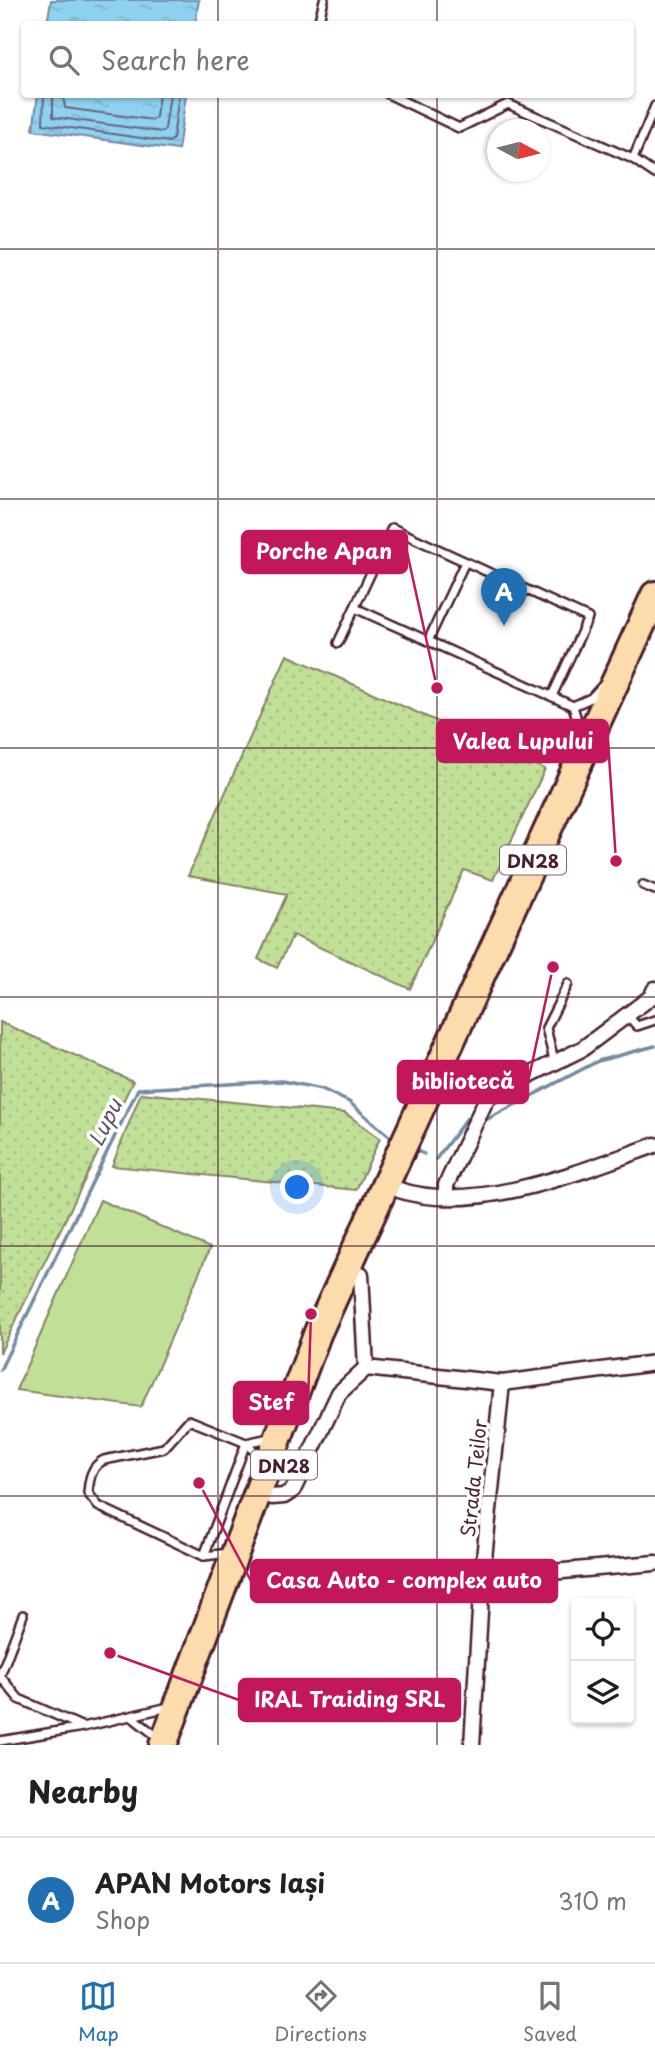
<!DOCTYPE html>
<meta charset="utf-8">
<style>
:root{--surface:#fff;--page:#f2f2f2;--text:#202124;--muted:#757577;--line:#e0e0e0;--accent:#1f6fb2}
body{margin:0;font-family:"Playpen Sans",sans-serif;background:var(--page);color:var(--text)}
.controls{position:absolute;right:21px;bottom:21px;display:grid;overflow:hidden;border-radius:7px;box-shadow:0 2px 5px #0004}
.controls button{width:63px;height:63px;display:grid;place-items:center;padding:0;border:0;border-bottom:2px solid var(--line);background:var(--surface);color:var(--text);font:35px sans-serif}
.compass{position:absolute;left:487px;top:119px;width:63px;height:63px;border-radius:50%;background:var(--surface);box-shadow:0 2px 5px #0004;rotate:97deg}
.you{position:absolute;left:298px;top:1188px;width:24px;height:24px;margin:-18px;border:5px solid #fff;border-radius:50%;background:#1a73e8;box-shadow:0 0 0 10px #1a73e833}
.badge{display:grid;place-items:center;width:46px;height:46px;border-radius:50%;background:var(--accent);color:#fff;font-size:23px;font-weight:700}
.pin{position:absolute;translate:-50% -58px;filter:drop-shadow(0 2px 4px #0008)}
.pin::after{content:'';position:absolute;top:37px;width:24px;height:21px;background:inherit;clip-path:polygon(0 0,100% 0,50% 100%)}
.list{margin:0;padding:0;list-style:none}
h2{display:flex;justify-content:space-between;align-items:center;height:91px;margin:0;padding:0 28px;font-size:30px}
h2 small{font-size:23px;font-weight:400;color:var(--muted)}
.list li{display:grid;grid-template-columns:46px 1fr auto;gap:21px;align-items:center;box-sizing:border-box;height:126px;padding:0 28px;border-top:2px solid var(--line)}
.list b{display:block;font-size:26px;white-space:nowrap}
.list p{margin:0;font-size:23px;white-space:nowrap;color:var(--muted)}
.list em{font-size:23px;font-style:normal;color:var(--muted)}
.icon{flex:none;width:38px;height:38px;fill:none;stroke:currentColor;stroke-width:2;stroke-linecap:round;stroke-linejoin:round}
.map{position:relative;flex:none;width:655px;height:1745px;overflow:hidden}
.search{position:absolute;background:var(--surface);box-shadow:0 2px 5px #0004;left:21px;right:21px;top:21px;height:77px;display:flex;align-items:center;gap:18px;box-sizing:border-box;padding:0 24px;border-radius:7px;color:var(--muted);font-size:26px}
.sheet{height:217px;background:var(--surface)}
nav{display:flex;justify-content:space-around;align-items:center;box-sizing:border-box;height:98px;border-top:2px solid var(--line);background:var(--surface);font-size:19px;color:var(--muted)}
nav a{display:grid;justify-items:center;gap:4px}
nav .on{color:var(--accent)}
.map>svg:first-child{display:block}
.grass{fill:url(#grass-dots);stroke:#858062;stroke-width:2}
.park{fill:#c0e098;stroke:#858062;stroke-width:2}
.water{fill:url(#water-ripples);stroke:#738aa1;stroke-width:2}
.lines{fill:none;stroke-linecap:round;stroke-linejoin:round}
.shore{stroke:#66667a;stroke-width:2}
.stream{stroke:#738aa1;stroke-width:3.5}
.lane-casing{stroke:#4a1f2b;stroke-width:12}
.street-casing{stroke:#4a1f2b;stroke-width:19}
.highway-casing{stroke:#4a1f2b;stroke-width:32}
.lane{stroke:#fff;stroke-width:7}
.street{stroke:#fff;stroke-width:14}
.highway{stroke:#fcdcac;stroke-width:26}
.grid{fill:none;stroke:#4a1f2b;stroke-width:2;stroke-opacity:0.55}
.labels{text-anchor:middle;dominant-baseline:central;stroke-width:7;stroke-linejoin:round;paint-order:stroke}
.shield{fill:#fff;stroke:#80626b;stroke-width:2}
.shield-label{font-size:18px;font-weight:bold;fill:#4a1f2b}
.street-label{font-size:19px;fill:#4a1f2b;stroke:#fff}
.water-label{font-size:21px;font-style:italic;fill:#5f5466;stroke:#fff}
.leader{fill:none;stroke:#c2185b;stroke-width:2.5}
.callout-dot{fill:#c2185b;stroke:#fff;stroke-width:2.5}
.callout{fill:#c2185b;stroke:#c2185b;stroke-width:2.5}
.callout-label{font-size:21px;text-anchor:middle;font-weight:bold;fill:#fff}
</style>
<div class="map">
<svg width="655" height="1745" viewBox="0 0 655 1745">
<defs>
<pattern id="grass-dots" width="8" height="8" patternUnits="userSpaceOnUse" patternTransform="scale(1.75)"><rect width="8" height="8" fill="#c0e098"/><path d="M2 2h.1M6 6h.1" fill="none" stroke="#a6c083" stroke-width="1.8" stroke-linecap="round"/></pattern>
<pattern id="water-ripples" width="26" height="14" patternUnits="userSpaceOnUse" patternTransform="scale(1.75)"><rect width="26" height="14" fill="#8fd1f0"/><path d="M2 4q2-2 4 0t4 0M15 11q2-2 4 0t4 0" fill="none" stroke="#7db3ce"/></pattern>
</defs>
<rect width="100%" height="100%" fill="#fff"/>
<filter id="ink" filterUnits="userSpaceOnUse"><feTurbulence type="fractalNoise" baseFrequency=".0143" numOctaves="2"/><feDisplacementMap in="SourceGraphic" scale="14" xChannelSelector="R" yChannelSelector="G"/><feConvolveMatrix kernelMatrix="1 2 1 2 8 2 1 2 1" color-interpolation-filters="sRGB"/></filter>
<g filter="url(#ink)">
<!-- grass -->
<g class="grass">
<polygon points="287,655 545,769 493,880 464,870 410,989 293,935 277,968 258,959 287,894 188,876"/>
<polygon points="0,1022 133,1081 0,1353"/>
<polygon points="141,1093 345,1113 380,1138 356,1190 112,1166"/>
</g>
<!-- park -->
<polygon class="park" points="100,1200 210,1248 141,1407 16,1390"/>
<!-- water -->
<g class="water">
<polygon points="51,0 199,0 195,24 47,24"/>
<polygon points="38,94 186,95 178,150 33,130"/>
</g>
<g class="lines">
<!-- shore -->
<g class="shore">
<polyline points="44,94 43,124 169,142 173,139 179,94"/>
<polyline points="53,94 53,117 162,132 165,129 170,94"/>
<polyline points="63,94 65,108 153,120 156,117 159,94"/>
</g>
<!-- stream -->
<g class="stream">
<polyline points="482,1122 598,1061 655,1046"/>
<polyline points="412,1149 424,1154"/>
<polyline points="436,1159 467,1118"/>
<polyline points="0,1370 138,1089 282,1081 322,1089 349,1102 395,1141"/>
</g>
<!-- lane casing -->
<g class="lane-casing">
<g id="lane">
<polyline points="318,24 324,0"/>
<polyline points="388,94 459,128 508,104 633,159 655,174"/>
<polyline points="633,159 655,106"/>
<polyline points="355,608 573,706"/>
<polyline points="428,641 465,562"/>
<polyline points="338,643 392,528 588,618 552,696"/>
<polyline points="577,738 579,727 573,706 591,698 602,686"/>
<polyline points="643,885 655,890"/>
<polyline points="627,1015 637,1026 655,1020"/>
<polyline points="555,1064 546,1028 568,984"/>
<polyline points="246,1443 269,1438"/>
<path d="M229 1553 204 1556 98 1506 88 1493C89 1480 91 1466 104 1460L164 1448 189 1420 246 1443 263 1460"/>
<polyline points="204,1556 246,1443"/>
<polyline points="0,1676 19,1699 83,1727 169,1707"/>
<polyline points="0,1676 23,1615"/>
<polyline points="132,1717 159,1738"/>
<polyline points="0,1741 83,1727"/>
</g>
</g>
<!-- street casing -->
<g class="street-casing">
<g id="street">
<path d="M399 1190C475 1215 582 1171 655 1145"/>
<polyline points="446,1197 446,1185 486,1100 497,1091 582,1049 651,997 655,989"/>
<polyline points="361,1274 366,1368"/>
<polyline points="272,1497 284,1496 293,1490 339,1393 366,1368 502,1383 655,1363"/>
<polyline points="482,1578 655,1563"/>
<polyline points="472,1745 482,1578 502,1383"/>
</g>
</g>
<!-- highway casing -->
<g class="highway-casing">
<polyline id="highway" points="163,1745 318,1332 655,595"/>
</g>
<!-- lane -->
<use href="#lane" class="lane"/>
<!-- street -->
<use href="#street" class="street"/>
<!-- highway -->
<use href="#highway" class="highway"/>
</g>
</g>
<!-- grid -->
<path class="grid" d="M218 0V24M437 0V24M218 94V1745M437 94V1745M0 249H655M0 499H655M0 748H655M0 997H655M0 1246H655M0 1496H655"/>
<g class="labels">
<!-- shield labels -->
<g class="shield">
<rect x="500" y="845.5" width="66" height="29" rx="5"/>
<rect x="251" y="1450.5" width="66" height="29" rx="5"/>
</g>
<g class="shield-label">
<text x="533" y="860">DN28</text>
<text x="284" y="1465">DN28</text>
</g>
<!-- street labels -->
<g class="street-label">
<text transform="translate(473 1478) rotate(-84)">Strada Teilor</text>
</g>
<!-- water labels -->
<g class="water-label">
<text transform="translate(104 1122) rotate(-64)">Lupu</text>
</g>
</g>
<!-- callouts -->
<path class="leader" d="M437 688L407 552M616 861L608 741M553 967L528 1082M311 1314L308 1403M199 1483L251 1581M110 1653L239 1700"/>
<g class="callout-dot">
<circle cx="437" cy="688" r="7"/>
<circle cx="616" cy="861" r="7"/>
<circle cx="553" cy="967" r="7"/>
<circle cx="311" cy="1314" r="7"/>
<circle cx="199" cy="1483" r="7"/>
<circle cx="110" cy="1653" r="7"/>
</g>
<g class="callout">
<rect x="242" y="531" width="165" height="42" rx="7"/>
<rect x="437" y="720" width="171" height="42" rx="7"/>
<rect x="398" y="1061" width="130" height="42" rx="7"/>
<rect x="234" y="1382" width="74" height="42" rx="7"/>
<rect x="251" y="1560" width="306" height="42" rx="7"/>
<rect x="239" y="1679" width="221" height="42" rx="7"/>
</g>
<g class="callout-label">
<text x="324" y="559">Porche Apan</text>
<text x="523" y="749">Valea Lupului</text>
<text x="463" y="1089">bibliotecă</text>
<text x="271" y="1410">Stef</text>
<text x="404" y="1588">Casa Auto - complex auto</text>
<text x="350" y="1707">IRAL Traiding SRL</text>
</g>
</svg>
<div class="controls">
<button><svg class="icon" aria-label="locate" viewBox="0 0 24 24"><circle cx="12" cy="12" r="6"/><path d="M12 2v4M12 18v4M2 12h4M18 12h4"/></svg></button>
<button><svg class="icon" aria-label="layers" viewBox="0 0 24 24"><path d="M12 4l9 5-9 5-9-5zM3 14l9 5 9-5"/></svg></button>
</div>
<svg class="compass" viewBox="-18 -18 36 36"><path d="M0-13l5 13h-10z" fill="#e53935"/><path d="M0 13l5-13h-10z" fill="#757577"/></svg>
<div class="you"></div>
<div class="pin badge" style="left:504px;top:626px">A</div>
<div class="search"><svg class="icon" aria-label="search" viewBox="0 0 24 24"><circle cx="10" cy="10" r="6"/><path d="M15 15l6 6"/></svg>Search here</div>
</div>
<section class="sheet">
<h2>Nearby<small></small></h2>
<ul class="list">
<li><span class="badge">A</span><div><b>APAN Motors Iași</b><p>Shop</p></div><em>310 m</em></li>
</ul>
</section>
<nav>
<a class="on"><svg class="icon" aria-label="map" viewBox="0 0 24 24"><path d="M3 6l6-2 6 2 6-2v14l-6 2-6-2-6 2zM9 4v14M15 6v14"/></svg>Map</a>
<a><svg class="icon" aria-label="directions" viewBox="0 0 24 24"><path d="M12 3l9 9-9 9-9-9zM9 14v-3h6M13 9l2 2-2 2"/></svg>Directions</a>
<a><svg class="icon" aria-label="saved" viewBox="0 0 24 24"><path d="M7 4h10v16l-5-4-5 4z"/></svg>Saved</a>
</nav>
